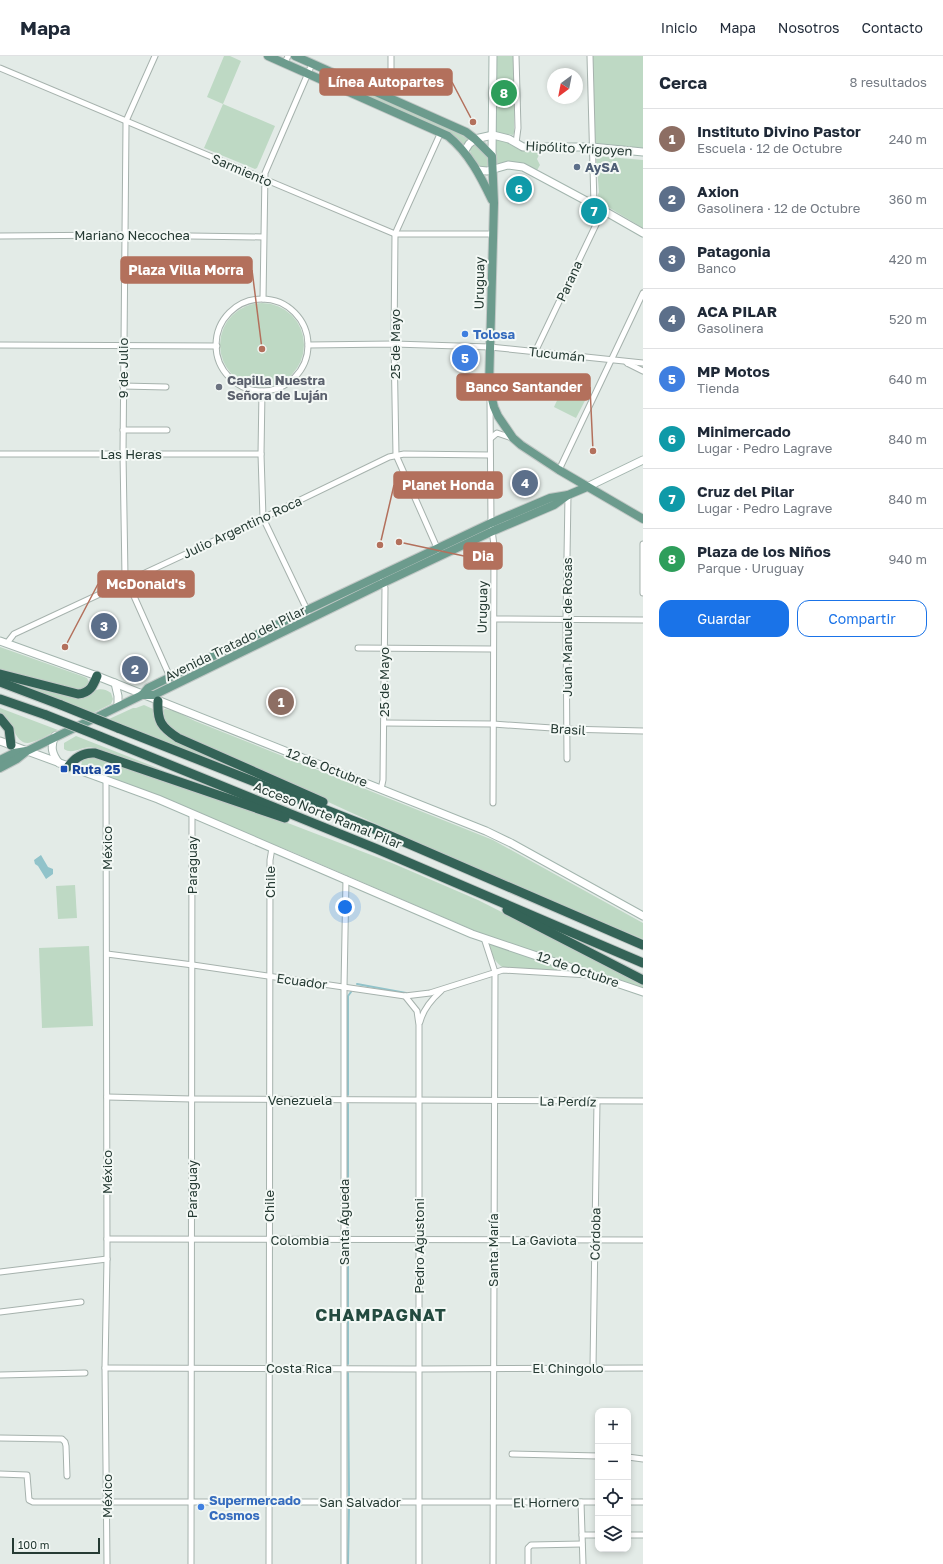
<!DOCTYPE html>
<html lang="es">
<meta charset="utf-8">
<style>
:root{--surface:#fff;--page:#f2f2f3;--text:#1f2937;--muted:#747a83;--line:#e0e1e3;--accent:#1a73e8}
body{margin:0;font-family:"Golos Text",sans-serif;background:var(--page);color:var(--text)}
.controls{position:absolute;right:12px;bottom:12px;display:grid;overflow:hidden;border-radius:8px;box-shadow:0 2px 6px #0003}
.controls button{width:36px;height:36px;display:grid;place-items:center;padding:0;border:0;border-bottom:1px solid var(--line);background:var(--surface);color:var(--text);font:20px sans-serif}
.compass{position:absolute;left:547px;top:12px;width:36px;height:36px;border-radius:50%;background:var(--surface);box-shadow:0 2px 6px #0003;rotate:212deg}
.scale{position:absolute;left:12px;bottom:10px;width:88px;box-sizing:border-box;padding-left:4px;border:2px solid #253a33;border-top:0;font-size:11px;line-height:14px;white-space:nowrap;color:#253a33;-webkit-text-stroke:3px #f3f8f5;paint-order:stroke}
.you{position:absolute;left:345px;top:851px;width:14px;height:14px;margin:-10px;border:3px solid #fff;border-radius:50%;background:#1a73e8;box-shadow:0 0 0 6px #1a73e833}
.badge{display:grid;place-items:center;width:26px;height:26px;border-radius:50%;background:var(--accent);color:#fff;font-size:13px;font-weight:700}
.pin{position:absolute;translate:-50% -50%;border:2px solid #fff;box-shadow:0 1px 4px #0006}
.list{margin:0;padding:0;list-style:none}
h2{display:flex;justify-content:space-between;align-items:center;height:52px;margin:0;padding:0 16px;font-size:17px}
h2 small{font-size:13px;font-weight:400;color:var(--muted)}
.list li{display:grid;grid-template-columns:26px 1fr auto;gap:12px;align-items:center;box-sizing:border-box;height:60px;padding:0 16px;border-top:1px solid var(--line)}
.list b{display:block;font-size:15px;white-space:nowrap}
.list p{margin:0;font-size:13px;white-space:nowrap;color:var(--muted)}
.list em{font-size:13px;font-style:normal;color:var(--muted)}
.actions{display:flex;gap:8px;padding:12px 16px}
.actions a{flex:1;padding:9px 0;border:1px solid var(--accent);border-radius:12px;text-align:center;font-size:14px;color:var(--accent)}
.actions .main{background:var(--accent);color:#fff}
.icon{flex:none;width:22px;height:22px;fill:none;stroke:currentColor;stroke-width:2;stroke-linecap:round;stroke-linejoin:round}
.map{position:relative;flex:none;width:643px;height:1508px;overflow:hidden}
header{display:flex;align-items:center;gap:24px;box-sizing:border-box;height:56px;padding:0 20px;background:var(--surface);border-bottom:1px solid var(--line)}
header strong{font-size:19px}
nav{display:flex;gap:22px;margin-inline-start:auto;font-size:14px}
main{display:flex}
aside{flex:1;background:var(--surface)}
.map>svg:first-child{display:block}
.green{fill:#bed9c4}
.water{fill:#91c3ca}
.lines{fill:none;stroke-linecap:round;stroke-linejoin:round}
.stream{stroke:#91c3ca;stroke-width:2}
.street-casing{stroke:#a6b2ad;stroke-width:7}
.secondary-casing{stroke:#a3b5ae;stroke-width:9}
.primary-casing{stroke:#c2c8c6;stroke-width:10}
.highway-casing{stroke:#c2c8c6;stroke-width:11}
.street{stroke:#fff;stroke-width:5}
.secondary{stroke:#fff;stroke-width:7}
.primary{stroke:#6c9b8d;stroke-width:8}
.highway{stroke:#346357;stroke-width:9}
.highway-bridge-casing{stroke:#c2c8c6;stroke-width:11;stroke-linecap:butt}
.highway-bridge{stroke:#346357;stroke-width:9}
.service-dot{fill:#5c6f8a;stroke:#f3f8f5;stroke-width:1.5}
.shop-dot{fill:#3f7fe0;stroke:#f3f8f5;stroke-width:1.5}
.worship-dot{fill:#6b7280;stroke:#f3f8f5;stroke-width:1.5}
.transit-dot{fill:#1a4fb4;stroke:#f3f8f5;stroke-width:1.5}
.labels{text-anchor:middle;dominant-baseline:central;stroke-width:4;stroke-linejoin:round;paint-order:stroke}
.street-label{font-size:13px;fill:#253a33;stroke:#f3f8f5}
.service-label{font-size:13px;font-weight:bold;fill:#4e5e75;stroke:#f3f8f5;text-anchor:start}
.shop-label{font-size:13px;font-weight:bold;fill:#366cbe;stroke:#f3f8f5;text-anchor:start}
.worship-label{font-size:13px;font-weight:bold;fill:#5b616d;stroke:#f3f8f5;text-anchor:start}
.transit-label{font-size:13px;font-weight:bold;fill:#164399;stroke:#f3f8f5;text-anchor:start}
.district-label{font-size:17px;font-weight:bold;letter-spacing:1px;fill:#234a3f;stroke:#f3f8f5}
.leader{fill:none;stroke:#b3705c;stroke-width:1.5}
.callout-dot{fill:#b3705c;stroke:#f3f8f5;stroke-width:1.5}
.callout{fill:#b3705c;stroke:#b3705c;stroke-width:1.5}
.callout-label{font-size:14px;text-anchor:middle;font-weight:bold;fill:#fff}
</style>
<header>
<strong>Mapa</strong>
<nav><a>Inicio</a><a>Mapa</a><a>Nosotros</a><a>Contacto</a></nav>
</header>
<main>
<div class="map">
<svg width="643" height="1508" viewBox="0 0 643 1508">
<rect width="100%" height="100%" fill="#e3ebe7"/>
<!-- green -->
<g class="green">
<polygon points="224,0 230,0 241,5 223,48 275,70 257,112 255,113 204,92 223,48 207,41"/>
<polygon points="495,0 514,0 514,77 513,79 495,76"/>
<polygon points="593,0 643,0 643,92 594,87"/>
<polygon points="345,30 355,31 451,73 468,83 464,89 450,76"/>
<polygon points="496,83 501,83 520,94 542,95 542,98 539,99 537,103 540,109 536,116 498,108 495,105"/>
<path d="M473 89H476C483 95 493 101 487 111H481C476 108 470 99 470 93Z"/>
<polygon points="596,100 643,104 643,172 598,145 597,141 599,136"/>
<circle cx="262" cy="289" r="42"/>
<polygon points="567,323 590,335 576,362 554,351"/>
<polygon points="0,591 82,620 87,622 89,626 88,630 81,635 0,615"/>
<path d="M0 623 86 639C95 634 101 630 111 637L113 643 111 648 91 658Z"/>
<polygon points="144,649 153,653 157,666 241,714 107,664 133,652 136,652"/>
<path d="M0 652 58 674C49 678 41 684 32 686 15 692 15 666 0 658Z"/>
<path d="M165 653 175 655 195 665 493 784 643 867V883C526 835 409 784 294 730 251 710 205 695 165 670L162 655Z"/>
<path d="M76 680 165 715 91 691C81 691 72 699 64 693V687Z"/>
<polygon points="87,701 93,701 241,749 392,807 478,844 643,928 643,933 621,924 487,880 290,795 81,712 82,704"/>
<polygon points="75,829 77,862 58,863 56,830"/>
<path d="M494 888 557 911 558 913 557 915 504 912C496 908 490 898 490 889Z"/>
<polygon points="89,890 93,970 42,972 39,892"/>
</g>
<!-- water -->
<polygon class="water" points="41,799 48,811 53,813 53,818 46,823 38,810 35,808 34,804"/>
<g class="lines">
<!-- stream -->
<g class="stream">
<polyline points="357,928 406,937"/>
<polyline points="348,1039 348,940 351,936"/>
<polyline points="348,1179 348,1048"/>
<polyline points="348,1308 348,1189"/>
<polyline points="348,1317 349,1442"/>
<polyline points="348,1508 349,1451"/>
</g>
<!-- street casing -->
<g class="street-casing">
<g id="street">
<polyline points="155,0 126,65 126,69 123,398 125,520 170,621"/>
<polyline points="590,0 594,149"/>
<polyline points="285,7 288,0"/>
<polyline points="0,12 395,178 492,178"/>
<polyline points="390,43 391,32 391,0"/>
<polyline points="516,87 518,72 516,0"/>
<polyline points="0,180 124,179 263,181"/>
<polyline points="263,243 265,117 312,8"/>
<circle cx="262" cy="289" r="46"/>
<polyline points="0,289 217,290"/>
<polyline points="308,289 394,288 490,291 643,307"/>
<polyline points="535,296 603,154"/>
<polyline points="627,307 643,315"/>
<polyline points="123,330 166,331"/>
<polyline points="262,335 261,398 263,462 308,556"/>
<polyline points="490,344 491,467 494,489 493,747"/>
<polyline points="123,374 167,374"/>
<polyline points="491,382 497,377 512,382"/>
<polyline points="0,398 261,398"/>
<polyline points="559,414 643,237"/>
<polyline points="643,488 643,537"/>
<polyline points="438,494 396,399 394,288 395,178 441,76"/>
<polyline points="494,563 643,564"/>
<polyline points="7,587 14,578 263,462 389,401 404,398 490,399"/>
<polyline points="358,592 493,593"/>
<polyline points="384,667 493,668 567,673 643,675"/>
<polyline points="567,703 566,563 568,439"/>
<polyline points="106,723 107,1203 105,1312 107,1508"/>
<polyline points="381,733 383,724 385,532 382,525"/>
<polyline points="484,882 495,916 493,1508"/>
<polyline points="107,898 193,909 405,940 430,937 503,914 589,919"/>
<polyline points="405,940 417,955 419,969 419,1508"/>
<path d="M420 966C423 954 432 943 441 935"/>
<polyline points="107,1041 192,1043 643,1045"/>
<polyline points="107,1183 643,1184"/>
<polyline points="0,1216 107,1203"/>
<polyline points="0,1256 81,1246"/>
<polyline points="593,1311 597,1045"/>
<polyline points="105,1312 419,1313 643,1312"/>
<polyline points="0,1319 85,1317"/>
<polyline points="0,1382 62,1383 65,1386 66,1390 67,1420"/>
<polyline points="512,1398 598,1400"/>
<polyline points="628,1401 643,1403"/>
<polyline points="0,1418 27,1419 29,1444 33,1446 598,1446"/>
<polyline points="581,1446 583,1508"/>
<polyline points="628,1446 643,1446"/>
<polyline points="582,1479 598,1479"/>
<polyline points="628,1479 643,1479"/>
<polyline points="191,1508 192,758"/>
<polyline points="269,1508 270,804 272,792"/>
<polyline points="344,1508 344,931 346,823"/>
<polyline points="528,1508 528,1492 531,1489 582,1488"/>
</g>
</g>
<!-- secondary casing -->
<g class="secondary-casing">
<g id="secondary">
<polyline points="464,96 469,88 475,83 493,79 509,83 523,91 592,91 643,96"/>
<polyline points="492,100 493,0"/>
<polyline points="477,114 487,115 508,109 523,111 594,149 643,177"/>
<polyline points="587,431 643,404"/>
<polyline points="0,585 97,620 486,775 511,787 643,860"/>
<polyline points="115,627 118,640 118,650"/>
<path d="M55 680C50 691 52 698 59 707"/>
<polyline points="0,685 158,743 472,878 643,936"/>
</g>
</g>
<!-- primary casing -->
<g class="primary-casing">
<g id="primary">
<path d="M268 0 448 80C469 97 481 121 492 144"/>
<polyline points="295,0 466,76 475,83 492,100 494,147 489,331 494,351 498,360 513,382 521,389 559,414 643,463"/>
<polyline points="142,639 154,639 383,527 493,475 554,449 568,439 587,431"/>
<polyline points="0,704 14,697 26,695"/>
<polyline points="0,712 17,703 27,695 142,639 148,632 307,554 491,467 550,442 568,439"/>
</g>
</g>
<!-- highway casing -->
<g class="highway-casing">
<g id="highway">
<path d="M0 618 78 638C90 637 93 630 97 620"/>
<polyline points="0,626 61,649"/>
<polyline points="0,643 46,659"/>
<path d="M158 645C157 665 161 671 178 682L323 746"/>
<polyline points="0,662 9,673 11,689"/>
<polyline points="118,672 372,772 643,889"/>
<polyline points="99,680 377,793 643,907"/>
<path d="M68 711C75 701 83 696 95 697L285 762"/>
<polyline points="507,854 643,924"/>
</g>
</g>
<!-- street -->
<use href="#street" class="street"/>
<!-- secondary -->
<use href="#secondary" class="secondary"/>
<!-- primary -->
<use href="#primary" class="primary"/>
<!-- highway -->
<use href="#highway" class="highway"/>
<!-- highway-bridge casing -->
<g class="highway-bridge-casing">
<g id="highway-bridge">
<polyline points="61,649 118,672"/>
<polyline points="46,659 99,680"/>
</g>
</g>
<!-- highway-bridge -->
<use href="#highway-bridge" class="highway-bridge"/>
</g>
<!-- markers -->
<circle class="service-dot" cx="577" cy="111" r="4"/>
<g class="shop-dot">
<circle cx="465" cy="278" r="4"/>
<circle cx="201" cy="1451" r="4"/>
</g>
<circle class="worship-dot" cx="219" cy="331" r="4"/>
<rect class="transit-dot" x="60" y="709" width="8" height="8" rx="2"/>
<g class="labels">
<!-- street labels -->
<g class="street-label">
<text transform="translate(579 92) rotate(3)">Hipólito Yrigoyen</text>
<text transform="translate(242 114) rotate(23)">Sarmiento</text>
<text x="132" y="179">Mariano Necochea</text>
<text transform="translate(569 225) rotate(-65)">Parana</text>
<text transform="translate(479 227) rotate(-89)">Uruguay</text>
<text transform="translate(395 288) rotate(-90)">25 de Mayo</text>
<text transform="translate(557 298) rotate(6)">Tucumán</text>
<text transform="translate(123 312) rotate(-90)">9 de Julio</text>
<text x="131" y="398">Las Heras</text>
<text transform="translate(242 471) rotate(-25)">Julio Argentino Roca</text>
<text transform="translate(482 551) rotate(-89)">Uruguay</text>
<text transform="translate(567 571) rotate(-90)">Juan Manuel de Rosas</text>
<text transform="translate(235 587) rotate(-26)">Avenida Tratado del Pilar</text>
<text transform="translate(384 626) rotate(-90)">25 de Mayo</text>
<text transform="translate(568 673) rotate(3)">Brasil</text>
<text transform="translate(327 711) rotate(21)">12 de Octubre</text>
<text transform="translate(328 759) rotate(22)">Acceso Norte Ramal Pilar</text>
<text transform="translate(107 792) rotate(-90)">México</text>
<text transform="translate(192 809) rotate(-90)">Paraguay</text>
<text transform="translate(270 826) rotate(-90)">Chile</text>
<text transform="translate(578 913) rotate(19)">12 de Octubre</text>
<text transform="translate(302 925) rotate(8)">Ecuador</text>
<text x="300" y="1044">Venezuela</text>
<text transform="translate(568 1045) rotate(1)">La Perdíz</text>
<text transform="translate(107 1116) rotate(-90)">México</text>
<text transform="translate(192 1133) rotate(-90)">Paraguay</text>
<text transform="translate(269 1150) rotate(-90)">Chile</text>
<text transform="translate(344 1166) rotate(-90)">Santa Águeda</text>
<text transform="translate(595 1178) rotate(-89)">Córdoba</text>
<text x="300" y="1184">Colombia</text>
<text x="544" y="1184">La Gaviota</text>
<text transform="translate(419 1190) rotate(-90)">Pedro Agustoni</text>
<text transform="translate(493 1194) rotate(-90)">Santa María</text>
<text x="299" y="1312">Costa Rica</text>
<text x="568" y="1312">El Chingolo</text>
<text transform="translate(107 1440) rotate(-90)">México</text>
<text x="360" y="1446">San Salvador</text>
<text transform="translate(546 1446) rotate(-1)">El Hornero</text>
</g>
<!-- service labels -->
<g class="service-label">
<text x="585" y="111">AySA</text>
</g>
<!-- shop labels -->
<g class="shop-label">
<text x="473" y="278">Tolosa</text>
<text x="209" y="1444">Supermercado<tspan x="209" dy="15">Cosmos</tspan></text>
</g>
<!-- worship labels -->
<g class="worship-label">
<text x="227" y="324">Capilla Nuestra<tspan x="227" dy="15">Señora de Luján</tspan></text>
</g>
<!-- transit labels -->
<g class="transit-label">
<text x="72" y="713">Ruta 25</text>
</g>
<!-- district labels -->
<g class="district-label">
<text x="381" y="1258">CHAMPAGNAT</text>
</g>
</g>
<!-- callouts -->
<path class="leader" d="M473 66L452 26M262 293L252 214M593 395L590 331M380 489L394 429M399 486L464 500M65 591L98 528"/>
<g class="callout-dot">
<circle cx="473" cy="66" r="4"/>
<circle cx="262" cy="293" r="4"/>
<circle cx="593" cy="395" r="4"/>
<circle cx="380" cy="489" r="4"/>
<circle cx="399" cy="486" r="4"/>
<circle cx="65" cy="591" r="4"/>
</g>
<g class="callout">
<rect x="320" y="13" width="132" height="26" rx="4"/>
<rect x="121" y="201" width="131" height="26" rx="4"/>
<rect x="457" y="318" width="133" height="26" rx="4"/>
<rect x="394" y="416" width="108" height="26" rx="4"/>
<rect x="464" y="487" width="38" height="26" rx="4"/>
<rect x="98" y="515" width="96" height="26" rx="4"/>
</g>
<g class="callout-label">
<text x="386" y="31">Línea Autopartes</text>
<text x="186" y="219">Plaza Villa Morra</text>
<text x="524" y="336">Banco Santander</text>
<text x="448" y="434">Planet Honda</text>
<text x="483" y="505">Dia</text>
<text x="146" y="533">McDonald's</text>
</g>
</svg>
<div class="controls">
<button>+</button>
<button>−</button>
<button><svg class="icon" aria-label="locate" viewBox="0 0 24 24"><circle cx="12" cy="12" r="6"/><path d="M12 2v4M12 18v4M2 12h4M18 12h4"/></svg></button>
<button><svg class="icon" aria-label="layers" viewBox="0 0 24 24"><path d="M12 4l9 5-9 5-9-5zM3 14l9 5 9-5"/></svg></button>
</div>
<svg class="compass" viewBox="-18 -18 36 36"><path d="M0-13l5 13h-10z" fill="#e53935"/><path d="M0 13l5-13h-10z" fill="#747a83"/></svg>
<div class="scale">100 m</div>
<div class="you"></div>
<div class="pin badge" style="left:281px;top:646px;background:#8d6e63">1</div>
<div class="pin badge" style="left:135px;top:613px;background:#5c6f8a">2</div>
<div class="pin badge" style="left:104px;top:570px;background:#5c6f8a">3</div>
<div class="pin badge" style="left:525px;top:427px;background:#5c6f8a">4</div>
<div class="pin badge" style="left:465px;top:302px;background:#3f7fe0">5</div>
<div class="pin badge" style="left:519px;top:133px;background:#0f9aa8">6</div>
<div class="pin badge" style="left:594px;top:155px;background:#0f9aa8">7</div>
<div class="pin badge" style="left:504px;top:37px;background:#2e9e5b">8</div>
</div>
<aside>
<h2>Cerca<small>8 resultados</small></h2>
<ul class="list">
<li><span class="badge" style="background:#8d6e63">1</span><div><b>Instituto Divino Pastor</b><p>Escuela · 12 de Octubre</p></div><em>240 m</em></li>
<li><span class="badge" style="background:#5c6f8a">2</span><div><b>Axion</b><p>Gasolinera · 12 de Octubre</p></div><em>360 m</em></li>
<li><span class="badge" style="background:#5c6f8a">3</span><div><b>Patagonia</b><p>Banco</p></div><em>420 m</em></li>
<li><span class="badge" style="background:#5c6f8a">4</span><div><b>ACA PILAR</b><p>Gasolinera</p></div><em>520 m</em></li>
<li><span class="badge" style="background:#3f7fe0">5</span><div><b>MP Motos</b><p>Tienda</p></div><em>640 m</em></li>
<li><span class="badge" style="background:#0f9aa8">6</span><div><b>Minimercado</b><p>Lugar · Pedro Lagrave</p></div><em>840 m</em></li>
<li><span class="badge" style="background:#0f9aa8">7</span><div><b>Cruz del Pilar</b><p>Lugar · Pedro Lagrave</p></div><em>840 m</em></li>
<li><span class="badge" style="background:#2e9e5b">8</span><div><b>Plaza de los Niños</b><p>Parque · Uruguay</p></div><em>940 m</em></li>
</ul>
<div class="actions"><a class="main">Guardar</a><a>Compartir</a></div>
</aside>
</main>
